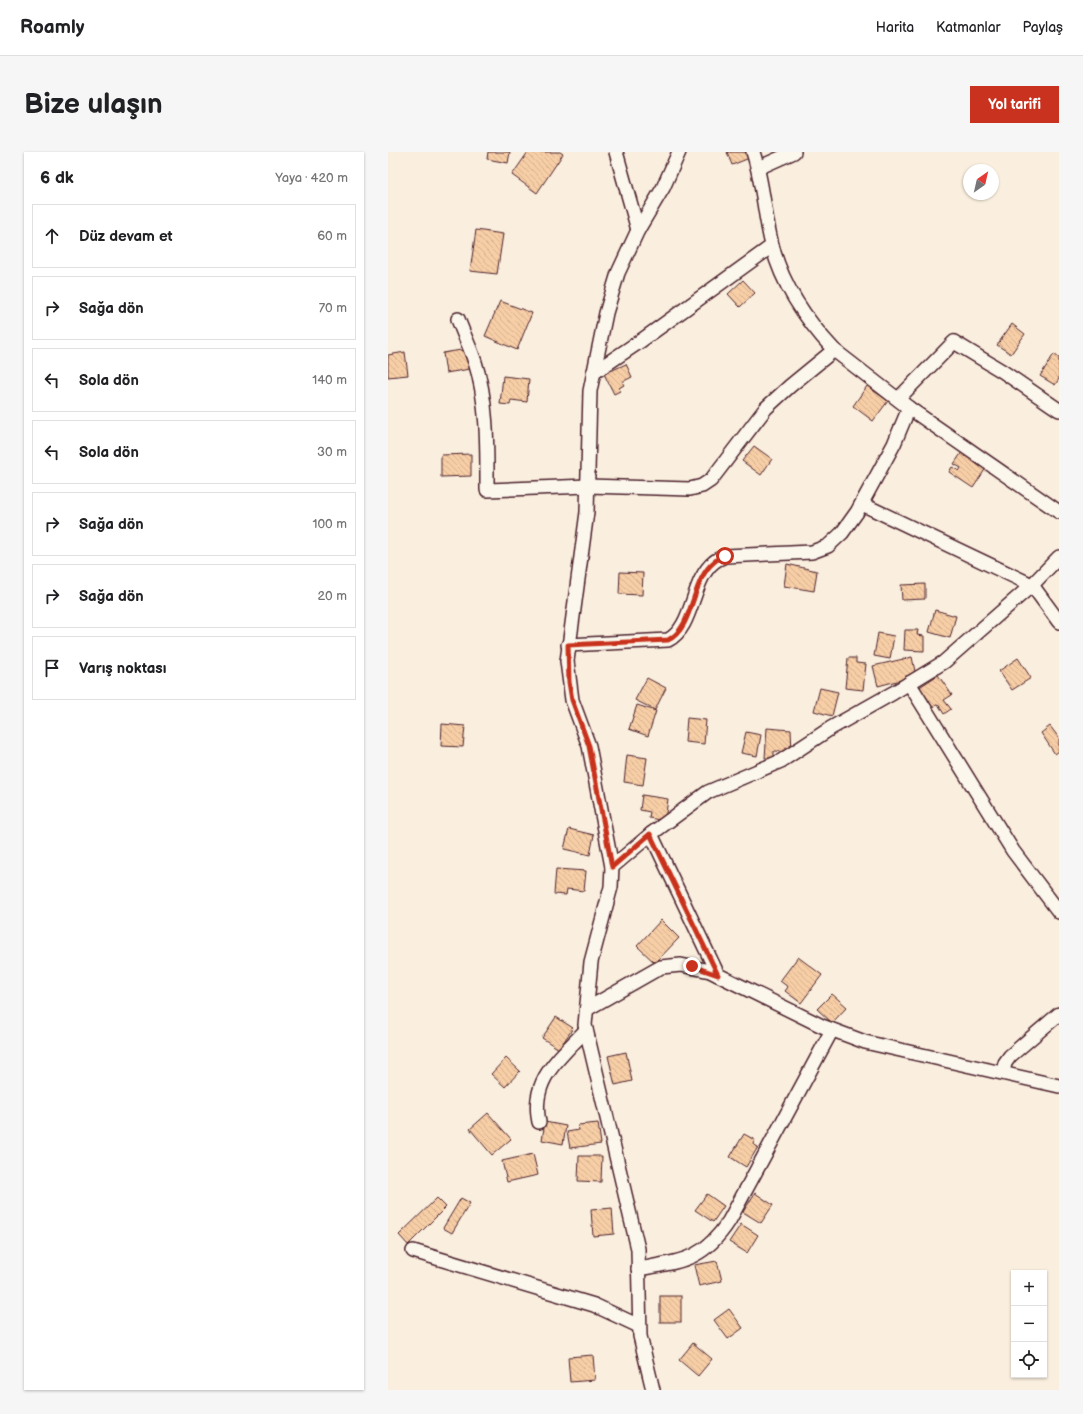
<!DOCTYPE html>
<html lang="tr">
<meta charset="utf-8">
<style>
:root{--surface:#fff;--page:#f6f6f6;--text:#202124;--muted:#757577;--line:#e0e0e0;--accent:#c8321e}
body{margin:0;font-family:"Balsamiq Sans",sans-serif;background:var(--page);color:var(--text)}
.controls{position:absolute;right:12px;bottom:12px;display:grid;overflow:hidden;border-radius:0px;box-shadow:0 1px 3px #0004}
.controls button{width:36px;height:36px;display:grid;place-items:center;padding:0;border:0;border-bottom:1px solid var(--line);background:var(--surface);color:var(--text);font:20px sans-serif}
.compass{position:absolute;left:575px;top:12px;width:36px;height:36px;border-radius:50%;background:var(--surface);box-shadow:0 1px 3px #0004;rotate:34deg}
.stop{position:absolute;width:12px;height:12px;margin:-9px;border:3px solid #c8321e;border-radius:50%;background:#fff}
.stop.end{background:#c8321e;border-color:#fff;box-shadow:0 1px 4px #0008}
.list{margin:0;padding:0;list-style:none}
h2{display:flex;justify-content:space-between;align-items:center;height:52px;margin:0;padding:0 16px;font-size:17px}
h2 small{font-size:13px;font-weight:400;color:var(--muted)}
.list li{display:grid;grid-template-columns:26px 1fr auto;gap:12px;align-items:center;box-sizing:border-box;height:64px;margin:0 8px 8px;padding:0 8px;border:1px solid var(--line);border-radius:0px}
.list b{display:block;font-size:15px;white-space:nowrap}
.list em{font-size:13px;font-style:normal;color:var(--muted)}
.icon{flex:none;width:22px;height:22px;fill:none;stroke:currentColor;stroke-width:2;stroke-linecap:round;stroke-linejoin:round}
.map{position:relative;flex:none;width:671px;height:1238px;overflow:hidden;border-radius:0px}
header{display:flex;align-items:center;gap:24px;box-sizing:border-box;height:56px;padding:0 20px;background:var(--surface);border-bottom:1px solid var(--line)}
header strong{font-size:19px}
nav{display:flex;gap:22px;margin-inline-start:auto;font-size:14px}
.intro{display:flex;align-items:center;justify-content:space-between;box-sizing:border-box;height:96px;padding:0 24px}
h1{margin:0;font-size:28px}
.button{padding:10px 18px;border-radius:0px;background:var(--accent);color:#fff;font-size:14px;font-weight:700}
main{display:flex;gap:24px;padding:0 24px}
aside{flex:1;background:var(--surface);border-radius:0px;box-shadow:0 1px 3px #0004}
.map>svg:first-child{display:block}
.building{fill:url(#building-back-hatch);stroke:#4a1f2b}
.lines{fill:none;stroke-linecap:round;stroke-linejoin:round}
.minor-casing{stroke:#4a1f2b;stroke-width:16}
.minor{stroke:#fbf7ec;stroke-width:13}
.route{stroke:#c8321e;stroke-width:5}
</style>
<header>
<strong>Roamly</strong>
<nav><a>Harita</a><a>Katmanlar</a><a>Paylaş</a></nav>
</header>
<div class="intro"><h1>Bize ulaşın</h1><a class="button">Yol tarifi</a></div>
<main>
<aside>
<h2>6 dk<small>Yaya · 420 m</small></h2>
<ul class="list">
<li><svg class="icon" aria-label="ahead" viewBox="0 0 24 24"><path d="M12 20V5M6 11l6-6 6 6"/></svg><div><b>Düz devam et</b></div><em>60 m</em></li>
<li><svg class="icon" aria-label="right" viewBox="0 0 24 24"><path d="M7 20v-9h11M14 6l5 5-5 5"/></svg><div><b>Sağa dön</b></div><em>70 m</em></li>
<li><svg class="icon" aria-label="left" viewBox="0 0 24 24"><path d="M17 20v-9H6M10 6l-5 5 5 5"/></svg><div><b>Sola dön</b></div><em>140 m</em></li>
<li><svg class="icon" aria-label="left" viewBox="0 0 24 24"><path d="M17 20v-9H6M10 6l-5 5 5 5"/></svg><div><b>Sola dön</b></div><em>30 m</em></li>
<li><svg class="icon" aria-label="right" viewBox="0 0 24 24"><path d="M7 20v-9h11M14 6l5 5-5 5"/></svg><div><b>Sağa dön</b></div><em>100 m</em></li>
<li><svg class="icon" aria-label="right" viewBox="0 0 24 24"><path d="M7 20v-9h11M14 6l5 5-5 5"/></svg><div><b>Sağa dön</b></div><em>20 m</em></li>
<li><svg class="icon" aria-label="arrive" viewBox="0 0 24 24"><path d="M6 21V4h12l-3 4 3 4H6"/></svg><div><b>Varış noktası</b></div></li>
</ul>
</aside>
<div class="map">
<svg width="671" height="1238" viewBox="0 0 671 1238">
<defs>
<pattern id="building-back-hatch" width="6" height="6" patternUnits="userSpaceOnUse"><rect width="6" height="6" fill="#f7cea6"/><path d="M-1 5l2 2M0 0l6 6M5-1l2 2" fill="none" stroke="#d5b08f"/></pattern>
</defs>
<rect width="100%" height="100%" fill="#faefde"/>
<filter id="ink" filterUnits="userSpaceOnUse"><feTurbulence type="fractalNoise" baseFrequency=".025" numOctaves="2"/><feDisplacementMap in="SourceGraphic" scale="8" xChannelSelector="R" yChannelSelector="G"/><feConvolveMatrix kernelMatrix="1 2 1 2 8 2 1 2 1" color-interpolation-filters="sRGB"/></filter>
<g filter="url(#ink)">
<!-- building -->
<g class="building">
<polygon points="100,0 122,0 120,11 99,7"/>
<polygon points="140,0 172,0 175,2 149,41 124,23"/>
<polygon points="339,0 362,0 364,5 344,13"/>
<polygon points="88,78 115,82 109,122 82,119"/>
<polygon points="355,128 367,141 352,155 340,142"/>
<polygon points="112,149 144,161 129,198 97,184"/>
<polygon points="624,172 637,182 623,202 609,193"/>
<polygon points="79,197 82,217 58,221 55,201"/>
<polygon points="17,200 20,223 0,225 0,203"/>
<polygon points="666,202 671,206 671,227 667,233 652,224"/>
<polygon points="238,212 244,225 234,230 236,233 231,236 232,239 226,242 216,222"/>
<polygon points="115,224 141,227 139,250 123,248 122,253 112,252"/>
<polygon points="479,234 500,249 485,269 465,254"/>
<polygon points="366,294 384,307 373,323 354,309"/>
<polygon points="576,297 600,313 585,336 561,320 564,315 571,319 573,316 566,312"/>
<polygon points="83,302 83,324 53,325 53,303"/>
<polygon points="399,412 429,419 426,439 396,434"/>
<polygon points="232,420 255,421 254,443 231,442"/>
<polygon points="537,432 537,447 514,448 513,433"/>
<polygon points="547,458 568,464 562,486 541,480"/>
<polygon points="517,478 530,478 529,483 536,484 536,499 516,498"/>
<polygon points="490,481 506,484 502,507 486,504"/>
<polygon points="524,505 528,524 490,534 485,514"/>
<polygon points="460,506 468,506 468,511 478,512 475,538 457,536"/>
<polygon points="630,506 643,526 624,538 611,519"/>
<polygon points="550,523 564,543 556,548 563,557 556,562 550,552 544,556 530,536"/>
<polygon points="259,526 278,536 267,558 247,548"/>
<polygon points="432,536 450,540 444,564 426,559"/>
<polygon points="249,553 268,559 260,584 241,577"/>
<polygon points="299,566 318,568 316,592 297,590"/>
<polygon points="54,572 77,574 75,595 53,594"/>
<polygon points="662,574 671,586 671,599 667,602 653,581"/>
<polygon points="379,576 403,578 404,600 386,599 386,606 377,606"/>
<polygon points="358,580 373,583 369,604 353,601"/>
<polygon points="239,603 259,606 255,633 236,630"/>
<polygon points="254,643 280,647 277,669 261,666 262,660 252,658"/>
<polygon points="181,677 206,683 202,703 176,697"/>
<polygon points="168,717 198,719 196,739 179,737 178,743 166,742"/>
<polygon points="273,768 291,786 267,811 249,794"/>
<polygon points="410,805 434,823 413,851 397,839 400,835 392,829"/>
<polygon points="444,842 459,855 444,871 429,857"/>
<polygon points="168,865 185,876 171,897 154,886"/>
<polygon points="238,900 244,929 227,933 220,904"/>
<polygon points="118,906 132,919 117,935 103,922"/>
<polygon points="100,961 123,987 104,1003 82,977"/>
<polygon points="157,970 178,974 175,992 154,988"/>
<polygon points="210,971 213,992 182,996 179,980 191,978 190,973"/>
<polygon points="356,982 367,988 365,992 370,995 358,1015 342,1005"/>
<polygon points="145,1002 150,1023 119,1030 114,1009"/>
<polygon points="191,1004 214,1004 213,1030 190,1029"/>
<polygon points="367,1041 385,1053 373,1071 355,1060"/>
<polygon points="319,1042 336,1054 325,1070 307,1058"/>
<polygon points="49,1046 58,1055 20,1093 11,1083"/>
<polygon points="73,1046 82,1051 64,1081 55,1076"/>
<polygon points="224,1056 226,1082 205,1084 203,1058"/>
<polygon points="353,1072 370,1083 359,1101 341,1090"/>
<polygon points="329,1109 334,1129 311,1134 306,1113"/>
<rect x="272" y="1144" width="21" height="26"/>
<polygon points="341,1157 355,1176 340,1187 326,1168"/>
<polygon points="305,1191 324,1207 310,1224 291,1208"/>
<polygon points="205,1203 207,1228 182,1230 180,1205"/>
</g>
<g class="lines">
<!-- minor casing -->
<g class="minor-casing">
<g id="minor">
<polyline points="228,0 250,78"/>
<path d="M365 0C375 30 376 62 384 93 394 133 418 168 446 198L521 256 671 360"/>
<polyline points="370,16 406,0"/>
<path d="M70 167C75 181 82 195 87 210 100 250 99 296 99 338L200 334 302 337 314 334 323 328 378 256 402 234 446 198"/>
<polyline points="205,221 254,188 384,94"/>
<polyline points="510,247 566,190 614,219 671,258"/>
<polyline points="474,352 644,433 671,470"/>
<path d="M180 493 280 488C306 475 303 428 326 410 329 407 333 406 337 404L424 400 440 394 454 381 469 360 506 292 521 256"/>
<polyline points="521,531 625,699 671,760"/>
<polyline points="263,682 330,823"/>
<polyline points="224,715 263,682 320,640 393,609 443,576 505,541 556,510 644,433 671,405"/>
<polyline points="199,857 273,815 293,813 322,819 434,874 477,890 671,934"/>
<polyline points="615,920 617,911 622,904 671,862"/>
<path d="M151 970C142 927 172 906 198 878"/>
<polyline points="25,1099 206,1153 251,1174"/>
<path d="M250 1117C293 1109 315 1109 341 1069L444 878"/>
<polyline points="265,1238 252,1184 250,1097 197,873 203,810 223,735 224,715 201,594 184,548 179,509 199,360 202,239 218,161 230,121 250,78 275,36 291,0"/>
</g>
</g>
<!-- minor -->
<use href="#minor" class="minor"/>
</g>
</g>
<g class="lines" filter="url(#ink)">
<!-- route -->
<path class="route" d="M304 814 330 823 262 682 224 715 201 594 184 548 181 530 180 493 280 488C306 476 303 428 326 410 329 407 333 406 337 404"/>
</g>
</svg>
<div class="controls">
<button>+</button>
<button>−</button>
<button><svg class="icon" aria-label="locate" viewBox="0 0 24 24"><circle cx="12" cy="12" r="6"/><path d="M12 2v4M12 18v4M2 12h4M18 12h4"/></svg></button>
</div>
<svg class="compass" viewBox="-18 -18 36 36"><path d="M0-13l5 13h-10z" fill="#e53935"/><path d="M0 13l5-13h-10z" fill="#757577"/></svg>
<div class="stop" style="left:337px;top:404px"></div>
<div class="stop end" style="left:304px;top:814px"></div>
</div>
</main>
